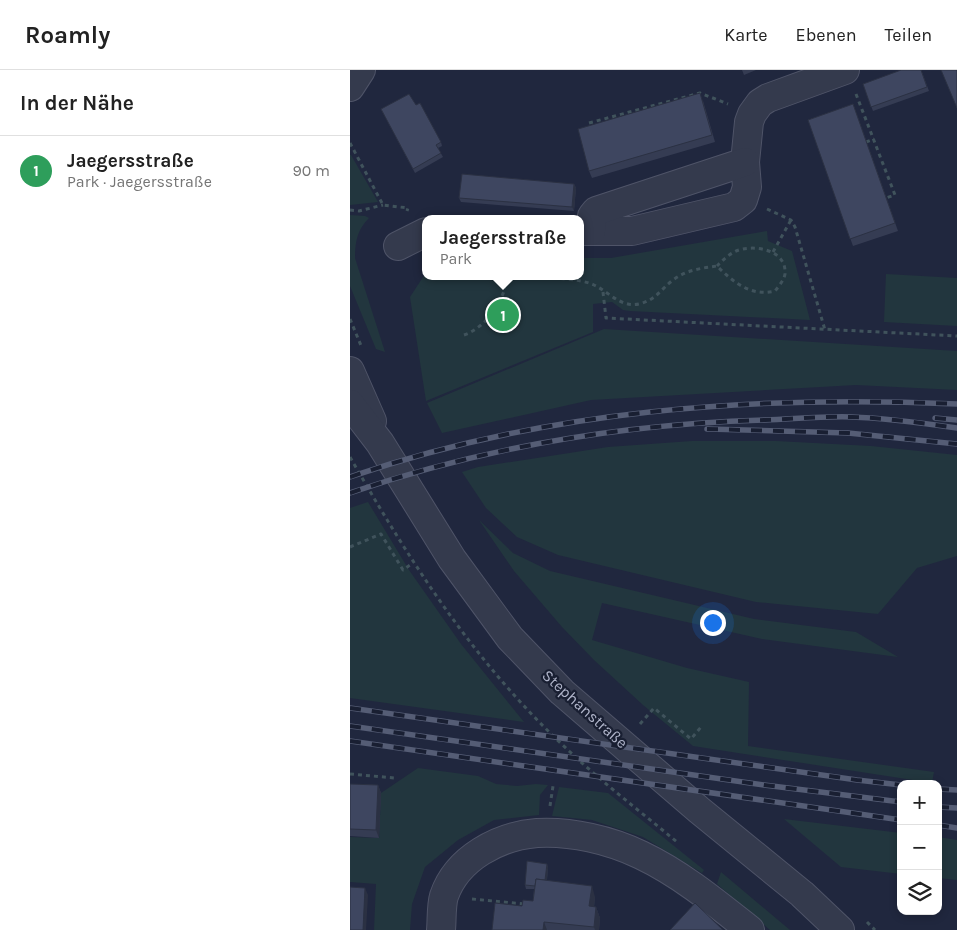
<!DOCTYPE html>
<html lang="de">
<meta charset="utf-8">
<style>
:root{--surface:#fff;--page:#f6f6f6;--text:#222;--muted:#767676;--line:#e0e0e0;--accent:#4b5785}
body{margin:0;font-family:Karla,sans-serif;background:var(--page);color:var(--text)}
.controls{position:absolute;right:15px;bottom:15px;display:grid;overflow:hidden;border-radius:10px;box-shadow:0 2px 8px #0003}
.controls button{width:45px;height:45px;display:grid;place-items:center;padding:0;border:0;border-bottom:1px solid var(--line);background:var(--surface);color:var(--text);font:25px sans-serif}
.you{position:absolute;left:362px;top:552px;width:18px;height:18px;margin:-12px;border:4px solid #fff;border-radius:50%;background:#1a73e8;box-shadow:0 0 0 8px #1a73e833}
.badge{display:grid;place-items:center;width:32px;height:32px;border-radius:50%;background:var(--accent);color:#fff;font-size:16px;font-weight:700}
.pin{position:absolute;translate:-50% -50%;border:2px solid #fff;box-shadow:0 1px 5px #0006}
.popup{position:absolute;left:72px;top:145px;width:162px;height:65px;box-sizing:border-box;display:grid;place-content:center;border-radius:10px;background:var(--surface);filter:drop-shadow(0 1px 4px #0005);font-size:16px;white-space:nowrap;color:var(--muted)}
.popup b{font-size:19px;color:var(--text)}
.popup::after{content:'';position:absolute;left:50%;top:100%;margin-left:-10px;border:10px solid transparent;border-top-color:var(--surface)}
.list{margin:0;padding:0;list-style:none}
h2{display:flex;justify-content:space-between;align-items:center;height:65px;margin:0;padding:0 20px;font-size:21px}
h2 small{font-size:16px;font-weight:400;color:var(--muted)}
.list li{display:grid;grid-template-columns:32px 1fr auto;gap:15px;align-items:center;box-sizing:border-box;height:70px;padding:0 20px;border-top:1px solid var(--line)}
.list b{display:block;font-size:19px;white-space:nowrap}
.list p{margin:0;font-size:16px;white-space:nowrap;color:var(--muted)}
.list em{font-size:16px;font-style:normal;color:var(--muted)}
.icon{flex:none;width:28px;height:28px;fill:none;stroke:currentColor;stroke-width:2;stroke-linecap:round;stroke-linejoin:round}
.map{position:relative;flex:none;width:607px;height:860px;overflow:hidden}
header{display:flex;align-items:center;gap:30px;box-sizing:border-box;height:70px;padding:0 25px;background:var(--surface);border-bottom:1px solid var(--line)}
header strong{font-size:24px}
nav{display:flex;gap:28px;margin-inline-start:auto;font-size:18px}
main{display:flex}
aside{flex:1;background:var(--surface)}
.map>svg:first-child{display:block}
.green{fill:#22363e}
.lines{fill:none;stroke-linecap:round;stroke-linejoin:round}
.minor-casing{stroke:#4f5468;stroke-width:30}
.path{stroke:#40535c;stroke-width:3;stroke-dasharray:4 4;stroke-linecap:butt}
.minor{stroke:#343a4d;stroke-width:28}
.rail-casing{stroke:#555d75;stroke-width:5.5}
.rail{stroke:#191f32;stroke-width:4;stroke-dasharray:11;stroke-linecap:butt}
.wall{fill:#353c53}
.shaded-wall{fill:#2b3143}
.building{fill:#3e4660;stroke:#2b3143}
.labels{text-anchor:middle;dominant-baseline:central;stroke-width:4.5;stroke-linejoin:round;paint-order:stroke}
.street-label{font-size:16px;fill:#afb4c9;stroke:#191f32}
</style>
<header>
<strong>Roamly</strong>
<nav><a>Karte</a><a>Ebenen</a><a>Teilen</a></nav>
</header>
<main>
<aside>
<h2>In der Nähe<small></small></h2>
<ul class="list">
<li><span class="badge" style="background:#2e9e5b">1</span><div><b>Jaegersstraße</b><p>Park · Jaegersstraße</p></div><em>90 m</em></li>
</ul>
</aside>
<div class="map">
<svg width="607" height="860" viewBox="0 0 607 860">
<rect width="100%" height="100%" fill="#20273e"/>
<!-- green -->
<g class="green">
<polygon points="0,85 1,85 28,132 0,135"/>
<path d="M0 145 15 146 19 148C7 160 5 172 5 188L35 282 26 279 0 216Z"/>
<polygon points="417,161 418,171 442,181 460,250 280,241 273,240 262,232 243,234 243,262 76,331 60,227 75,204 76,206 230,206 231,188 261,188"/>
<polygon points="536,204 607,208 607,256 534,252"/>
<polygon points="254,259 607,281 607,320 506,315 241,330 92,363 77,333"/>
<polygon points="342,371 426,371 521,376 607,385 607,486 567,498 528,544 406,532 208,485 167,467 136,438 112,402 128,397 258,377"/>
<polygon points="18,432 59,500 111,574 174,652 0,628 0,438"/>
<polygon points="129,450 163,483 200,501 404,549 506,562 548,587 412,569 252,533 242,570 337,598 399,612 398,676 584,702 582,713 343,676 293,635 244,590 212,557 164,501"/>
<polygon points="68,698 128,706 146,714 167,716 186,714 198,715 190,725 189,745 144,750 108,770 75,797 62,834 60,860 24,860 26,814 0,812 0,767 29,768 31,723"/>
<polygon points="209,717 258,723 354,800 352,803 293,767 242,750 202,746"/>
<polygon points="434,749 551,763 551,804 491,797"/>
<polygon points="588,767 607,770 607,810 588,808"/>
<polygon points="371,802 440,860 420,860 367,814"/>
</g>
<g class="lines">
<!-- minor casing -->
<g class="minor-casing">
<g id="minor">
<polyline points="0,17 11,0"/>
<polyline points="230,161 282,161 384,137 393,130 397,117 395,92 399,52 402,44 410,33 418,28 495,0"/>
<polyline points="241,161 242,146 246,141 395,92"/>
<polyline points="48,176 76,162"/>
<polyline points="0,301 22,351"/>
<polyline points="0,334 30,373 102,489 160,568 212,622 349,740 452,824 490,860"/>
<path d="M91 860C92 850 91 836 94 826 107 788 149 766 187 763 221 761 260 770 291 785 331 804 366 833 400 860"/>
</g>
</g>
<!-- path -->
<g class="path">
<polyline points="506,24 545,125 536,128"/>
<polyline points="239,53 350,23 378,34"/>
<polyline points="516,72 524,69"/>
<polyline points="0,73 33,135 58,138 57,141"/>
<polyline points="417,139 441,150 445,157 475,260"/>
<polyline points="0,140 9,141 33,135"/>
<polyline points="423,182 441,150"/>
<path d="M187 206C204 209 229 208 244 215 259 222 271 238 289 234 306 230 311 219 323 210 336 200 352 198 367 196 383 212 401 227 425 221 429 216 434 210 435 204 437 179 403 174 386 181 378 185 373 190 367 196"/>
<polyline points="253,222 256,248 607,266"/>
<polyline points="0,249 12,278"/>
<path d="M114 265C131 259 146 242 152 226 155 220 155 213 155 206"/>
<path d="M0 387C62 495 127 596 219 681 253 713 291 742 327 772"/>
<polyline points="0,477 31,464 53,500 63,493"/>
<polyline points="290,654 304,638 341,669 351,657"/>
<polyline points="0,704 45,708"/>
<polyline points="200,736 203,716"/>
<polyline points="122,829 175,834"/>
<polyline points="517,852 525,860"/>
</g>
<!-- minor -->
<use href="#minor" class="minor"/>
<!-- rail casing -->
<g class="rail-casing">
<g id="rail">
<polyline points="585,348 607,350"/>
<polyline points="357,359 498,363 607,374"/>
<path d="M0 407C195 340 402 325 607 334"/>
<path d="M0 423C134 377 274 354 415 350 444 349 473 346 502 347 537 348 572 353 607 358"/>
<polyline points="0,638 507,710 551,715"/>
<polyline points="0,656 414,715 551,732"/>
<polyline points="0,671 551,750"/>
<polyline points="588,719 607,720"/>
<polyline points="588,737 607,738"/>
<polyline points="588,755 607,758"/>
</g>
</g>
<!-- rail -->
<use href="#rail" class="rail"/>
</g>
<!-- wall -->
<g class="wall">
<polygon points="392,0 406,0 394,5"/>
<polygon points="571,0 579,21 523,41 513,14"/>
<polygon points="353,31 365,72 242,108 239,101"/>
<polygon points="503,34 548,161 503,176 458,50"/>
<polygon points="66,35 91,72 92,76 88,78 93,87 65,103 31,39"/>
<polygon points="224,114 226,118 224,141 111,132 109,128"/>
<polygon points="0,714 28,715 31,723 29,768 0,766"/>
<polygon points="197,794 198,798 197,810 245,827 244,837 246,837 250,848 249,860 142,860 172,836 183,831 184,819 176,819 175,815"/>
</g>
<!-- shaded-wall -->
<g class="shaded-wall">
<polygon points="224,114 226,118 224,141 222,137"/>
<polygon points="28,715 31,723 29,768 26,760"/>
<polygon points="197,794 198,798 196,821 194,817"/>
<polygon points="242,816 245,827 243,847 239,836"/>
<polygon points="15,818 18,825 16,860 13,860"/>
<polygon points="246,837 250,848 249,860 245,860 244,857"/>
<polygon points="194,852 197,860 193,860"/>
</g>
<!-- building -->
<g class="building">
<polygon points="551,0 571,0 577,17 521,37 513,14"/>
<polygon points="591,0 607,0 607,38"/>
<polygon points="350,23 362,65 239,101 228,59"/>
<polygon points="59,24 66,35 70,33 91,72 86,75 91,83 63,99 31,39"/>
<polygon points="503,34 545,153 500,169 458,50"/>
<polygon points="112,104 224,114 222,137 109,128"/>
<polygon points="0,714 28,715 26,760 0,759"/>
<polygon points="177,791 197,794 195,810 186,809 185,816 175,815"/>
<polygon points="186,809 242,816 239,836 246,837 244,857 194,852 193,860 142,860 145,833 172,836 173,830 183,831"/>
<polygon points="0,817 15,818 13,860 0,860"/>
<polygon points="345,833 373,860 320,860"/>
</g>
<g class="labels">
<!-- street labels -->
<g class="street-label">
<text transform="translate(235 639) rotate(42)">Stephanstraße</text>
</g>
</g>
</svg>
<div class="controls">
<button>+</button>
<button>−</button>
<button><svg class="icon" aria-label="layers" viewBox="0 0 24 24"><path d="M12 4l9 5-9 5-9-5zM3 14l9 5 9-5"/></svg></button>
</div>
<div class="you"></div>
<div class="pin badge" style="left:153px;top:245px;background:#2e9e5b">1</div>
<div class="popup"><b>Jaegersstraße</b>Park</div>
</div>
</main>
